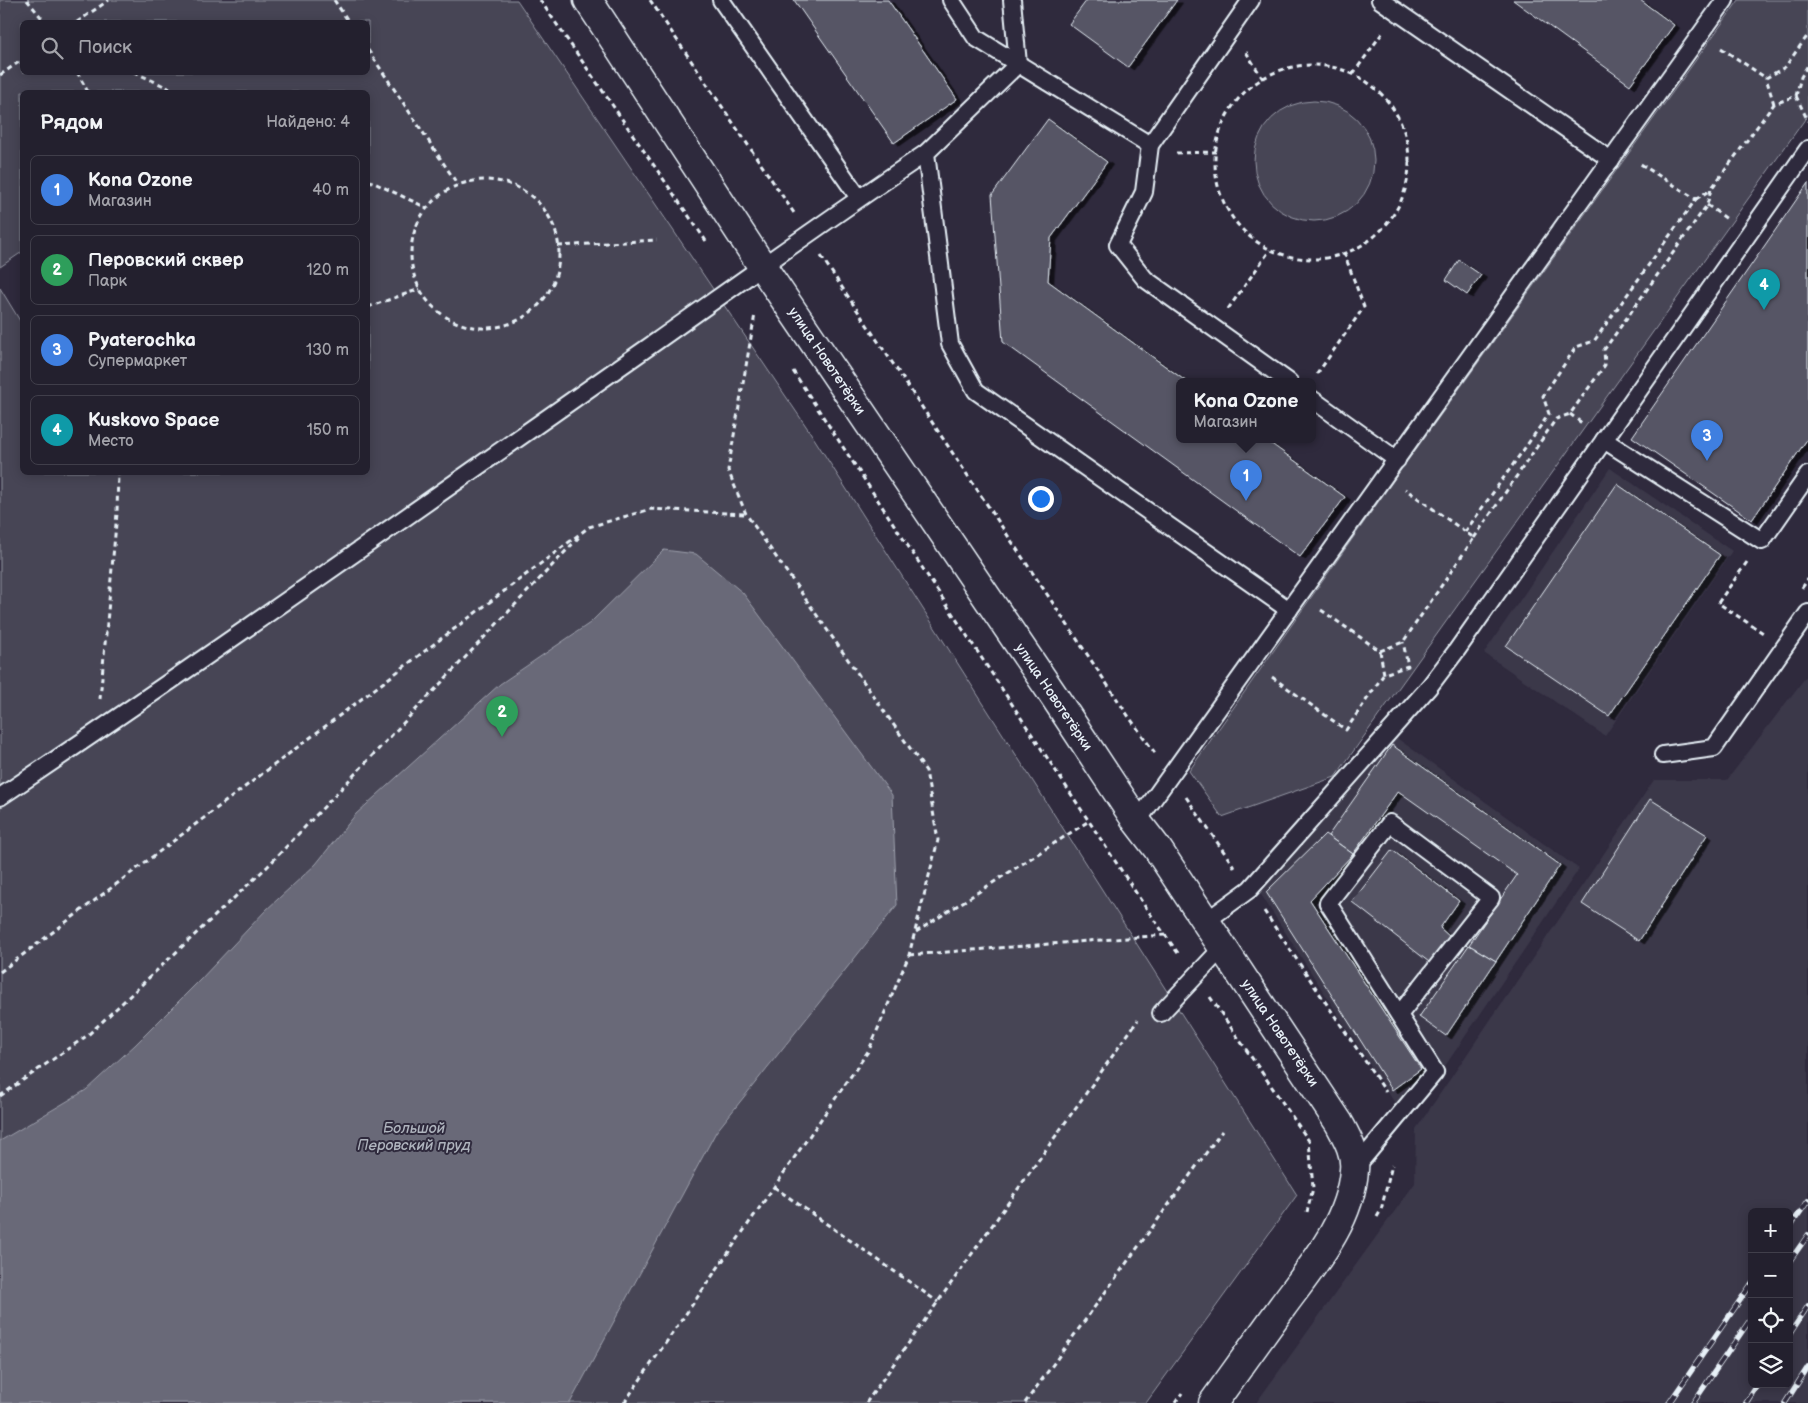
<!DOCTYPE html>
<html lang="ru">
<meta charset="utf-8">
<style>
:root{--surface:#23202e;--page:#2f2d3a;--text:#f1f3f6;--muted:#a3a3aa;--line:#403e4a;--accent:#ff9aa2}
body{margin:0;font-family:"Balsamiq Sans",sans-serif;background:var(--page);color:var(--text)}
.controls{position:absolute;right:15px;bottom:15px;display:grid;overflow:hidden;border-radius:8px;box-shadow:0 2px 12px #0003}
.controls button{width:45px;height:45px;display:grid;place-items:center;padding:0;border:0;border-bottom:1px solid var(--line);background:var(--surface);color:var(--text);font:25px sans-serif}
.you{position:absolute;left:1040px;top:498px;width:18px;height:18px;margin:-12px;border:4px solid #fff;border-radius:50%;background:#1a73e8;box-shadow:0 0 0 8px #1a73e833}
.badge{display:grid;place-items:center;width:32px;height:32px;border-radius:50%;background:var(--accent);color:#fff;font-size:16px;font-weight:700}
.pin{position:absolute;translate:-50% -41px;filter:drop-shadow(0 1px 2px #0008)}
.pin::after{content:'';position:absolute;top:26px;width:18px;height:15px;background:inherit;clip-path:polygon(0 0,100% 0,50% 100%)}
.popup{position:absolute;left:1176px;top:378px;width:140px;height:65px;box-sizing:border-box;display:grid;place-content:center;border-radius:8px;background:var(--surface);filter:drop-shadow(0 1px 4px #0005);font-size:16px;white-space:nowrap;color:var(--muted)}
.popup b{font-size:19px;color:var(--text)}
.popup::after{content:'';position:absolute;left:50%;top:100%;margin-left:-10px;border:10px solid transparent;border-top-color:var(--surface)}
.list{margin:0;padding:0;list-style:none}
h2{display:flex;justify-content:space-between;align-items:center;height:65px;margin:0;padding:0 20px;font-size:21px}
h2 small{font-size:16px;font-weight:400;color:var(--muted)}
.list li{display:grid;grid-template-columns:32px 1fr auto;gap:15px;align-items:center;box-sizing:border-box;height:70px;margin:0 10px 10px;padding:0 10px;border:1px solid var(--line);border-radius:8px}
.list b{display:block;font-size:19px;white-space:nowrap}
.list p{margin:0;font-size:16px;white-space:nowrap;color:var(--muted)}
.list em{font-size:16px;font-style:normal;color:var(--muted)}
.icon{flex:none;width:28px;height:28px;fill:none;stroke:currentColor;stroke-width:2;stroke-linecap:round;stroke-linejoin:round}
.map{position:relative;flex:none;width:1808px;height:1403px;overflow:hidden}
.search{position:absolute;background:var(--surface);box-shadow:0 2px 12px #0003;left:20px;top:20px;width:350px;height:55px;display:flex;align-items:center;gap:12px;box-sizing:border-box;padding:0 18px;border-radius:8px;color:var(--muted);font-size:19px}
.panel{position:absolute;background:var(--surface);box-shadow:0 2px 12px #0003;left:20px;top:90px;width:350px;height:385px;border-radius:8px}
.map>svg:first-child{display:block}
.built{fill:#3b3749;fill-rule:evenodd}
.green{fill:#464455;stroke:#979aa6;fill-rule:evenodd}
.water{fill:#696978;stroke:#9c9fab}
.building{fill:#575565;stroke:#e8f1f8;filter:url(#shadow)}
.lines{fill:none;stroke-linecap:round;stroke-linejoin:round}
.lane-casing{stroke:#e8f1f8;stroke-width:20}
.street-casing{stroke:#e8f1f8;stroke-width:31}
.path{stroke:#e8f1f8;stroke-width:3;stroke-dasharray:5 4;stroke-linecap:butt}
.lane{stroke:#2f2a3d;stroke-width:16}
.street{stroke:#2f2a3d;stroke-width:28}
.rail-casing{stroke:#e8f1f8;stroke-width:5.5}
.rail{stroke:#2f2a3d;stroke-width:4;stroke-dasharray:11;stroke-linecap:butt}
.labels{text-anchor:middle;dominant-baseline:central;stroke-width:4;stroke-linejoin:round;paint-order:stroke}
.street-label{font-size:14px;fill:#e8f1f8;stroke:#2f2a3d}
.water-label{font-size:15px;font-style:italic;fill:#afb4be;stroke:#2f2a3d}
</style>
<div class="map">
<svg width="1808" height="1403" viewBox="0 0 1808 1403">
<defs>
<filter id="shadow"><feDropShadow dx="5.5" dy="3" stdDeviation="0" flood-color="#0009"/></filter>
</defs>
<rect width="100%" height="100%" fill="#2f2a3d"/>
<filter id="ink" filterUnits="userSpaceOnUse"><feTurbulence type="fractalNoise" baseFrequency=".02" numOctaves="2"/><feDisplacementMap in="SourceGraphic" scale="10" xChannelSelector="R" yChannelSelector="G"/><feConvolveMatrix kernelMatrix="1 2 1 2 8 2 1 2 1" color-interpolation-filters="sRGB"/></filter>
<g filter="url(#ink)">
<!-- built -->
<g class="built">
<polygon points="1610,468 1732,551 1605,736 1484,653"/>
<path d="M1808 674V1403H1256L1415 1183 1416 1129 1654 780H1727ZM1752 1212H1789V1384H1752Z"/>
<polygon points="1394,736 1579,869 1407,1122 1260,893"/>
</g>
<!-- green -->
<g class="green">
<path d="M0 0H517L810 432 1297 1195 1146 1403H0V288L22 324V472H368V92H22V252L0 267ZM22 22H368V72H22Z"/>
<polygon points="1739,0 1808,0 1808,115 1335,777 1222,817 1189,771 1393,481"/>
<circle cx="1314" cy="161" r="60"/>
</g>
<!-- water -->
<polygon class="water" points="664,550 696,554 743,593 892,795 897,905 716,1132 570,1403 0,1403 0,1141 86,1090 135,1045 200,980 266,910 316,864 356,814 500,684 590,623"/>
<!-- building -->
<g class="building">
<polygon points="794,0 888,0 957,99 894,143"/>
<polygon points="1087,0 1177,0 1128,67 1069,24"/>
<polygon points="1513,0 1640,0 1674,25 1630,85"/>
<polygon points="1048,119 1107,162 1051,238 1048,281 1187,382 1180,382 1180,440 1266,440 1345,497 1300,557 1003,342 992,195"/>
<polygon points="1808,183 1808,438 1752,520 1632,437"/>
<polygon points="1459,260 1481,275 1467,295 1446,280"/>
<polygon points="1617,484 1720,555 1609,716 1506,646"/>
<polygon points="1392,745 1560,865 1496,961 1469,945 1517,875 1398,791 1353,854 1328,836"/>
<polygon points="1650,799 1707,835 1639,941 1582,904"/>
<polygon points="1325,834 1353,854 1310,900 1421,1069 1392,1090 1266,892"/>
<polygon points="1392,850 1459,901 1440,928 1450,937 1429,962 1352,902"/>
<polygon points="1469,945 1496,961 1446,1036 1419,1017"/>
</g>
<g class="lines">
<!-- lane casing -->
<g class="lane-casing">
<g id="lane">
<polyline points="721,0 859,198"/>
<polyline points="951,0 976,38 1150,145"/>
<polyline points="1012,0 1018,64 926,153 950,344 976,391 1289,610"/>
<polyline points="1251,0 1150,145 1144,192 1118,245 1145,279 1289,382"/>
<polyline points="1380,0 1611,160"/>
<polyline points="1312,399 1397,460"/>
<polyline points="1604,440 1762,541 1808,475"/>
<polyline points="1663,755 1714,748 1808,613"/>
<path d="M0 797C221 649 438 494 657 341 746 278 835 214 926 153"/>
<polyline points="1137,822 1725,0"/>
<polyline points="1205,922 1250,889 1429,687 1457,650 1808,149"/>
<polyline points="1161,1013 1223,947"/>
<polyline points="1355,1168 1435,1072 1328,903 1390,823 1491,898 1399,1015"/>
</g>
</g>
<!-- street casing -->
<g class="street-casing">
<path id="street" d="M588 0 762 266 1054 696 1137 822 1157 848 1339 1123C1347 1138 1356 1153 1354 1170 1350 1223 1312 1266 1282 1307 1259 1339 1236 1371 1213 1403"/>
</g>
<!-- path -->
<g class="path">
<polyline points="27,0 45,22"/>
<polyline points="334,0 349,22"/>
<polyline points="540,0 706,241"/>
<polyline points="650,0 794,213"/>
<polyline points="77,22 109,0"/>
<polyline points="1721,48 1766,78"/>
<polyline points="368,50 458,185"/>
<polyline points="1246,52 1263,79"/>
<circle cx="1312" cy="162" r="97"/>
<polyline points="77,72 88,92"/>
<polyline points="134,72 177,92"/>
<polyline points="1353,74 1383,32"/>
<polyline points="0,75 22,60"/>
<polyline points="1796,96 1808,121"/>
<polyline points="1774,104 1766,78 1785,67 1808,35"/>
<polyline points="1176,153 1216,152"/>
<polyline points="368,180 427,208"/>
<circle cx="485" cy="254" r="74"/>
<polyline points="1696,199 1710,190"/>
<polyline points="1707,205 1727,219"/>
<polyline points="558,246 657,240"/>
<polyline points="821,256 1129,717 1155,753"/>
<polyline points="368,307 420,289"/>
<polyline points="1228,309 1270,250"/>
<polyline points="793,371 1144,905 1180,956"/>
<polyline points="1317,374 1364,307 1344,253"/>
<polyline points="1570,414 1583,424"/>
<polyline points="1465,532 1549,414 1543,396 1576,347 1594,341 1696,199 1639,163"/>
<polyline points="1474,538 1556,419 1570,414 1605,365 1604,350 1707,205 1711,189 1774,104 1796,96 1801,77 1808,65"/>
<polyline points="1747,562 1718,603 1763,633"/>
<polyline points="1802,588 1808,579"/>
<polyline points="1321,610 1380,651 1403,642 1474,538 1405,489"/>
<polyline points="1380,651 1384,674"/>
<polyline points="1272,677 1346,730 1384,674 1408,666 1403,642"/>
<polyline points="100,699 117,513 118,472"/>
<polyline points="1186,797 1235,868"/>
<polyline points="1264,911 1386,1092"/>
<polyline points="916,932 1089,821"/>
<polyline points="909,955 1165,935"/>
<polyline points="0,972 589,527 651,509 746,514"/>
<polyline points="1210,997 1309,1141 1313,1188 1307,1212"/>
<polyline points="0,1096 88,1035 268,866 581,535"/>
<polyline points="774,1187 938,1302"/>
<polyline points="1377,1217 1381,1210 1392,1165"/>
<polyline points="624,1403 869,1050 909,955 938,840 926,771 746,514 728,470 755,314"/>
<polyline points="866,1403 1138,1020"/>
<polyline points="1025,1403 1222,1131"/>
<polyline points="1175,1403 1182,1393"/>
</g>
<!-- lane -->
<use href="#lane" class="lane"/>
<!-- street -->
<use href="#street" class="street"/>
<!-- rail casing -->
<g class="rail-casing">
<g id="rail">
<polyline points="1789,1228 1808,1201"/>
<polyline points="1789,1262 1808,1235"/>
<polyline points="1789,1335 1808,1306"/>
<polyline points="1669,1403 1752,1283"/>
<polyline points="1693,1403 1752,1317"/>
<polyline points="1746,1403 1758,1384"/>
<polyline points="1785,1403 1808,1367"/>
</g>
</g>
<!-- rail -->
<use href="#rail" class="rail"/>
</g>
</g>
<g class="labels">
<!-- street labels -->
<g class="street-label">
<text transform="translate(827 361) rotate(56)">улица Новотетёрки</text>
<text transform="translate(1054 697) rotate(56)">улица Новотетёрки</text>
<text transform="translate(1280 1033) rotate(56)">улица Новотетёрки</text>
</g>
<!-- water labels -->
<g class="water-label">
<text x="414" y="1128">Большой<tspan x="414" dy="17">Перовский пруд</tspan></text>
</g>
</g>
</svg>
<div class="controls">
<button>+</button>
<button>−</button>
<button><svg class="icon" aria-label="locate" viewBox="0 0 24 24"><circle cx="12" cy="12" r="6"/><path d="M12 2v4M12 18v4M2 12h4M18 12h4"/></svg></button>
<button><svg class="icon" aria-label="layers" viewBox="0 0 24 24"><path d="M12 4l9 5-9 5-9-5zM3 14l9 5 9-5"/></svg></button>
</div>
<div class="you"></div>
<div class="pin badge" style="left:1246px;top:501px;background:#3f7fe0">1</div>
<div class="popup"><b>Kona Ozone</b>Магазин</div>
<div class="pin badge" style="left:502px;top:737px;background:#2e9e5b">2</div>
<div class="pin badge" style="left:1707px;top:461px;background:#3f7fe0">3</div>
<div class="pin badge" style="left:1764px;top:310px;background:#0f9aa8">4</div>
<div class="search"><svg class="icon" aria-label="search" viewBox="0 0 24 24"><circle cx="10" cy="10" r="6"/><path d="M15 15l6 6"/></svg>Поиск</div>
<section class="panel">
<h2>Рядом<small>Найдено: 4</small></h2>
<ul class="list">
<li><span class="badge" style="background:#3f7fe0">1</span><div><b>Kona Ozone</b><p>Магазин</p></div><em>40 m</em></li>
<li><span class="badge" style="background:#2e9e5b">2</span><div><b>Перовский сквер</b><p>Парк</p></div><em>120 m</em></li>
<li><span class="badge" style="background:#3f7fe0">3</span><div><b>Pyaterochka</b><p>Супермаркет</p></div><em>130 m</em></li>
<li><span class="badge" style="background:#0f9aa8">4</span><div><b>Kuskovo Space</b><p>Место</p></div><em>150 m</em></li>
</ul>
</section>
</div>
